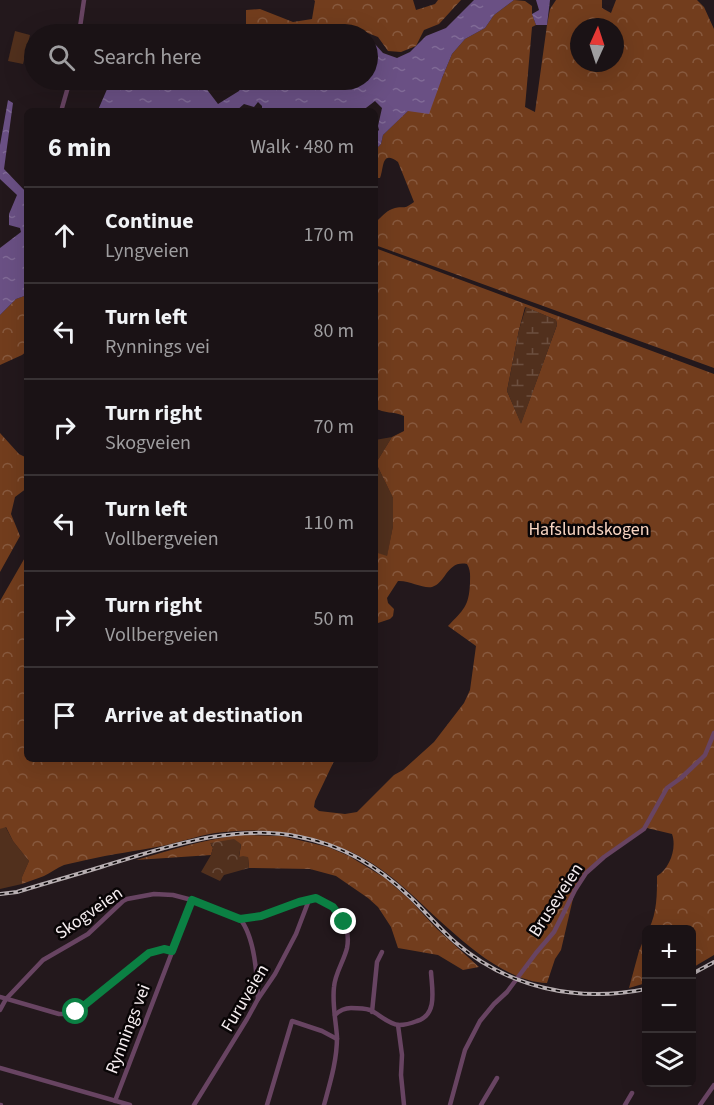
<!DOCTYPE html>
<meta charset="utf-8">
<style>
:root{--surface:#1a1215;--page:#272022;--text:#f1f3f6;--muted:#9f9ea0;--line:#383234}
body{margin:0;font-family:"Source Sans 3",sans-serif;background:var(--page);color:var(--text)}
.controls{position:absolute;right:18px;bottom:18px;display:grid;overflow:hidden;border-radius:9px;box-shadow:0 6px 24px #0002}
.controls button{width:54px;height:54px;display:grid;place-items:center;padding:0;border:0;border-bottom:2px solid var(--line);background:var(--surface);color:var(--text);font:30px sans-serif}
.compass{position:absolute;left:570px;top:18px;width:54px;height:54px;border-radius:50%;background:var(--surface);box-shadow:0 6px 24px #0002;rotate:3deg}
.stop{position:absolute;width:18px;height:18px;margin:-14px;border:4px solid #0b8043;border-radius:50%;background:#fff}
.stop.end{background:#0b8043;border-color:#fff;box-shadow:0 2px 6px #0008}
.list{margin:0;padding:0;list-style:none}
h2{display:flex;justify-content:space-between;align-items:center;height:78px;margin:0;padding:0 24px;font-size:26px}
h2 small{font-size:20px;font-weight:400;color:var(--muted)}
.list li{display:grid;grid-template-columns:39px 1fr auto;gap:18px;align-items:center;box-sizing:border-box;height:96px;padding:0 24px;border-top:2px solid var(--line)}
.list b{display:block;font-size:22px;white-space:nowrap}
.list p{margin:0;font-size:20px;white-space:nowrap;color:var(--muted)}
.list em{font-size:20px;font-style:normal;color:var(--muted)}
.icon{flex:none;width:33px;height:33px;fill:none;stroke:currentColor;stroke-width:2;stroke-linecap:round;stroke-linejoin:round}
.map{position:relative;flex:none;width:714px;height:1105px;overflow:hidden}
.search{position:absolute;background:var(--surface);box-shadow:0 6px 24px #0002;left:24px;top:24px;width:354px;height:66px;display:flex;align-items:center;gap:15px;box-sizing:border-box;padding:0 21px;border-radius:33px;color:var(--muted);font-size:22px}
.panel{position:absolute;background:var(--surface);box-shadow:0 6px 24px #0002;left:24px;top:108px;width:354px;height:654px;border-radius:9px}
.map>svg:first-child{display:block}
.grass{fill:#51301d}
.forest{fill:url(#forest-crowns);fill-rule:evenodd}
.wetland{fill:url(#wetland-marsh)}
.park{fill:url(#park-crowns)}
.water{fill:url(#water-ripples)}
.lines{fill:none;stroke-linecap:round;stroke-linejoin:round}
.minor{stroke:#684462;stroke-width:4.5}
.rail-casing{stroke:#b7aeb1;stroke-width:4}
.rail{stroke:#090506;stroke-width:1.5;stroke-dasharray:4.5;stroke-linecap:butt}
.route{stroke:#0b8043;stroke-width:8}
.labels{text-anchor:middle;dominant-baseline:central;stroke-width:5;stroke-linejoin:round;paint-order:stroke}
.park-label{font-size:18px;fill:#f8d5c2;stroke:#090506}
.street-label{font-size:18px;fill:#f6eef0;stroke:#090506}
</style>
<div class="map">
<svg width="714" height="1105" viewBox="0 0 714 1105">
<defs>
<pattern id="forest-crowns" width="20" height="18" patternUnits="userSpaceOnUse" patternTransform="scale(1.5)"><rect width="20" height="18" fill="#723d1d"/><path d="M2 6a3 3 0 1 1 6 0M12 15a3 3 0 1 1 6 0" fill="none" stroke="#87593e"/></pattern>
<pattern id="wetland-marsh" width="20" height="14" patternUnits="userSpaceOnUse" patternTransform="scale(1.5)"><rect width="20" height="14" fill="#51301d"/><path d="M1 5h8M5 5V1M11 12h8M15 12V8" fill="none" stroke="#6b4e3e"/></pattern>
<pattern id="park-crowns" width="20" height="18" patternUnits="userSpaceOnUse" patternTransform="scale(1.5)"><rect width="20" height="18" fill="#51301d"/><path d="M2 6a3 3 0 1 1 6 0M12 15a3 3 0 1 1 6 0" fill="none" stroke="#6b4e3e"/></pattern>
<pattern id="water-ripples" width="26" height="14" patternUnits="userSpaceOnUse" patternTransform="scale(1.5)"><rect width="26" height="14" fill="#6a5084"/><path d="M2 4q2-2 4 0t4 0M15 11q2-2 4 0t4 0" fill="none" stroke="#806a96"/></pattern>
</defs>
<rect width="100%" height="100%" fill="#23181c"/>
<!-- grass -->
<g class="grass">
<polygon points="15,31 30,35 23,64 8,61"/>
<polygon points="392,437 376,463 393,498 393,526 387,557 375,552 375,440"/>
<polygon points="5,826 13,841 29,861 22,877 22,884 0,889 0,829"/>
</g>
<!-- forest -->
<g class="forest">
<polygon points="314,0 413,0 416,10 435,4 438,0 461,0 439,24 424,30 416,46 401,52 388,51 378,37 360,30 359,34 293,34 287,27 269,27 246,25 246,10 260,9 293,22 312,19 315,1"/>
<path d="M514 0 525 1 532 6V14L536 25 532 27 525 107 535 112 547 25 550 9 556 0H602V8L611 13 616 0H697L704 7 714 29V368L375 245V223C381 217 387 210 395 208 406 206 403 210 414 202L398 162C381 149 384 169 380 178H375V150L381 144 383 135 442 78 452 54 465 39 485 28 494 15ZM579 27H615V63H579Z"/>
<path d="M375 248 714 374V955L692 968V930L649 929C657 912 657 895 657 876 670 868 677 848 672 834L647 828 592 867 575 890 561 950 555 959 547 983C493 982 434 912 395 880 345 838 279 824 215 833 197 836 180 842 162 846 137 851 111 854 86 860 79 862 71 863 64 865 57 868 50 873 44 876 37 879 29 881 22 884V877L29 861 13 841 6 827 0 829V601L27 554V759H328L327 762 335 759 315 801 314 807 319 811 345 814 357 812 394 775 403 770 434 742 464 703 470 690 476 646 448 626C463 610 469 607 470 583 470 576 471 571 467 564 447 560 446 583 432 587 423 589 409 580 398 581L387 598 388 603 394 609 393 616 390 619 375 624V552L387 556 393 526V498L376 463 392 437 404 431V416C394 411 384 414 375 408ZM525 307 556 320 557 325 521 423 507 391 519 330Z"/>
<polygon points="27,295 27,351 22,355 0,365 0,315 16,299"/>
<polygon points="0,433 19,454 27,458 27,488 15,497 11,514 20,536 0,572"/>
<path d="M241 835 282 836 328 847 349 856 385 878 410 900 437 929 479 967 463 970 438 955 398 948 391 927 378 907 368 898 336 876 310 869 249 868 248 857 239 858 241 844 211 845 213 848 211 855 136 860C171 850 205 839 241 835Z"/>
<polygon points="646,934 646,983 629,988 639,951"/>
</g>
<!-- wetland -->
<polygon class="wetland" points="526,307 556,320 557,325 521,424 507,391 519,330"/>
<!-- park -->
<polygon class="park" points="234,839 241,844 239,857 243,856 248,857 249,868 224,875 220,881 201,872 211,855 213,848 210,843"/>
<!-- water -->
<g class="water">
<path d="M474 0H514L494 15 485 28 465 39 452 54 442 78 429 114 408 111 383 135 381 144 375 150V134L379 130 378 126 382 108 375 101 362 111H300C291 109 272 111 262 111V106L258 102 254 107 244 104 236 111 98 110 108 87 115 80H196L202 83 218 104 239 91 245 80H332C340 82 358 80 368 80V44L374 43 383 53 397 58 410 52 426 36 446 28Z"/>
<polygon points="536,0 550,0 547,25 536,25 532,14 539,10"/>
<polygon points="8,100 13,103 4,169 27,193 27,295 16,299 0,315 0,248 21,232 20,228 9,225 9,214 17,195 0,179 0,145"/>
</g>
<g class="lines">
<!-- minor -->
<g class="minor">
<polyline points="79,34 84,0"/>
<polyline points="62,108 70,80"/>
<path d="M240 919C251 917 261 916 272 913 284 908 308 895 320 900 339 906 351 928 347 948 344 961 335 973 334 987 332 1004 336 1021 337 1037 337 1061 330 1083 324 1105"/>
<polyline points="0,997 59,1014 71,1014 80,1009 149,953 164,949 172,951"/>
<path d="M0 1010 6 999 43 960 88 934 123 901 127 899 154 894 173 895 192 900 240 919C255 937 257 976 258 999"/>
<polyline points="372,1012 377,962 382,952"/>
<path d="M335 1015C340 1010 344 1008 351 1008 357 1008 364 1008 370 1010 379 1014 388 1024 399 1025 404 1025 412 1023 417 1021 438 1015 432 989 431 972"/>
<polyline points="398,1025 402,1055 401,1075 404,1105"/>
<polyline points="0,1068 130,1105"/>
<polyline points="115,1101 192,900"/>
<polyline points="0,1105 1,1105"/>
<polyline points="194,1105 247,1019 258,999 275,974 296,934 309,900"/>
<polyline points="267,1105 292,1021 322,1031 337,1039"/>
<polyline points="450,1105 465,1050 480,1021 494,1004 507,992 536,953 554,932 575,890 586,873 604,857 644,829 667,788 681,778 700,760 705,755 714,733"/>
<polyline points="481,1105 497,1078"/>
<polyline points="625,1105 632,1093"/>
<polyline points="700,1105 714,1085"/>
</g>
<!-- rail casing -->
<g class="rail-casing">
<g id="rail">
<path d="M0 894 17 892C46 883 75 875 104 866 167 847 233 823 300 837 342 845 379 867 410 897 425 911 439 928 455 942 508 988 578 1003 646 989"/>
<polyline points="692,974 714,962"/>
</g>
</g>
<!-- rail -->
<use href="#rail" class="rail"/>
</g>
<g class="lines">
<!-- route -->
<polyline class="route" points="76,1012 149,953 164,949 172,951 192,900 240,919 261,916 299,902 316,898 333,907 344,922"/>
</g>
<g class="labels">
<!-- park labels -->
<g class="park-label">
<text x="589" y="529">Hafslundskogen</text>
</g>
<!-- street labels -->
<g class="street-label">
<text transform="translate(556 900) rotate(-57)">Bruseveien</text>
<text transform="translate(89 913) rotate(-35)">Skogveien</text>
<text transform="translate(245 998) rotate(-59)">Furuveien</text>
<text transform="translate(128 1029) rotate(-69)">Rynnings vei</text>
</g>
</g>
</svg>
<div class="controls">
<button>+</button>
<button>−</button>
<button><svg class="icon" aria-label="layers" viewBox="0 0 24 24"><path d="M12 4l9 5-9 5-9-5zM3 14l9 5 9-5"/></svg></button>
</div>
<svg class="compass" viewBox="-18 -18 36 36"><path d="M0-13l5 13h-10z" fill="#e53935"/><path d="M0 13l5-13h-10z" fill="#9f9ea0"/></svg>
<div class="stop" style="left:76px;top:1012px"></div>
<div class="stop end" style="left:344px;top:922px"></div>
<div class="search"><svg class="icon" aria-label="search" viewBox="0 0 24 24"><circle cx="10" cy="10" r="6"/><path d="M15 15l6 6"/></svg>Search here</div>
<section class="panel">
<h2>6 min<small>Walk · 480 m</small></h2>
<ul class="list">
<li><svg class="icon" aria-label="ahead" viewBox="0 0 24 24"><path d="M12 20V5M6 11l6-6 6 6"/></svg><div><b>Continue</b><p>Lyngveien</p></div><em>170 m</em></li>
<li><svg class="icon" aria-label="left" viewBox="0 0 24 24"><path d="M17 20v-9H6M10 6l-5 5 5 5"/></svg><div><b>Turn left</b><p>Rynnings vei</p></div><em>80 m</em></li>
<li><svg class="icon" aria-label="right" viewBox="0 0 24 24"><path d="M7 20v-9h11M14 6l5 5-5 5"/></svg><div><b>Turn right</b><p>Skogveien</p></div><em>70 m</em></li>
<li><svg class="icon" aria-label="left" viewBox="0 0 24 24"><path d="M17 20v-9H6M10 6l-5 5 5 5"/></svg><div><b>Turn left</b><p>Vollbergveien</p></div><em>110 m</em></li>
<li><svg class="icon" aria-label="right" viewBox="0 0 24 24"><path d="M7 20v-9h11M14 6l5 5-5 5"/></svg><div><b>Turn right</b><p>Vollbergveien</p></div><em>50 m</em></li>
<li><svg class="icon" aria-label="arrive" viewBox="0 0 24 24"><path d="M6 21V4h12l-3 4 3 4H6"/></svg><div><b>Arrive at destination</b></div></li>
</ul>
</section>
</div>
